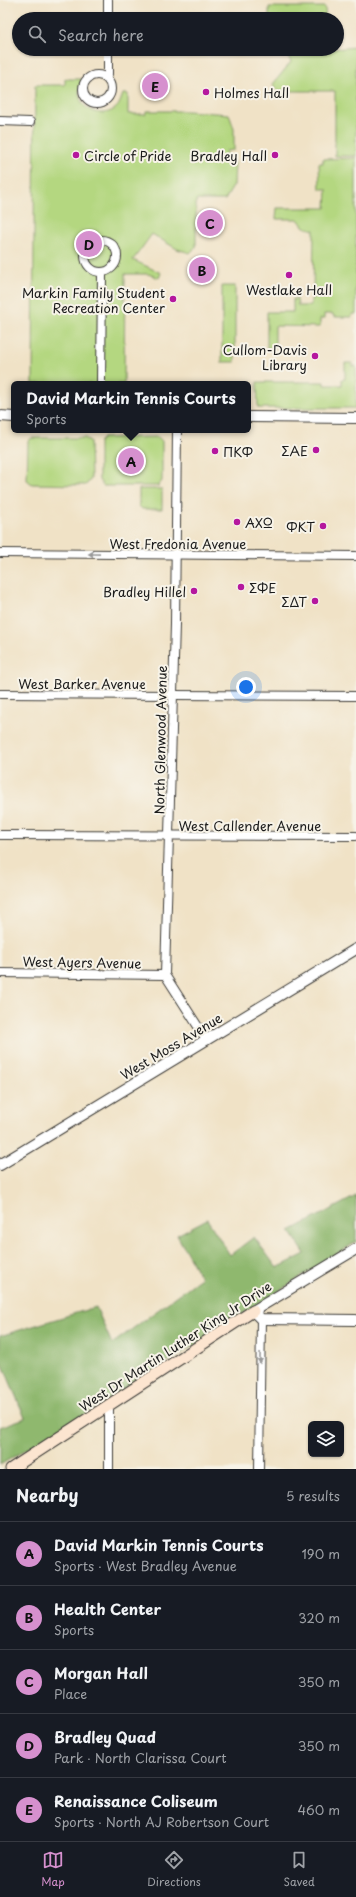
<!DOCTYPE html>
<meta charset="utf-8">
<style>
:root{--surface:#171b24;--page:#242831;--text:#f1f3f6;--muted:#9ea1a6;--line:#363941;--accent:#d690ce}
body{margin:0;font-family:"Playpen Sans",sans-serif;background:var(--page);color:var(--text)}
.controls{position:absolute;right:12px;bottom:12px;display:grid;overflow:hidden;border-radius:6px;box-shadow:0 1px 3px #0004}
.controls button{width:36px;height:36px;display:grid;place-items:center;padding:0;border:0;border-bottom:1px solid var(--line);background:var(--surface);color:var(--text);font:20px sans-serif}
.you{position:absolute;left:246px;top:687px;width:14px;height:14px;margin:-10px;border:3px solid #fff;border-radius:50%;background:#1a73e8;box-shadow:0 0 0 6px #1a73e833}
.badge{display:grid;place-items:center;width:26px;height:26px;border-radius:50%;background:var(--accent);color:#111;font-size:13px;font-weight:700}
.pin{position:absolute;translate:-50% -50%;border:2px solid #fff;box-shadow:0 1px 4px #0006}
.popup{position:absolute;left:11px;top:381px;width:240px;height:52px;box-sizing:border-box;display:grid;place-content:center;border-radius:6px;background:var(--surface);filter:drop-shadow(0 1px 3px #0005);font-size:13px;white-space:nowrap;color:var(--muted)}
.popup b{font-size:15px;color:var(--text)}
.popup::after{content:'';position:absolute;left:50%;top:100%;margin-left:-8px;border:8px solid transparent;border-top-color:var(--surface)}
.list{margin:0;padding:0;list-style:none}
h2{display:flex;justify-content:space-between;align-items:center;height:52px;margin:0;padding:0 16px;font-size:17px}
h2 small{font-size:13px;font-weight:400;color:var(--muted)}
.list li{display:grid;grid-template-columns:26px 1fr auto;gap:12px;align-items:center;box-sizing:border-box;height:64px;padding:0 16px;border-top:1px solid var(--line)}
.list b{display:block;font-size:15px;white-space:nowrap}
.list p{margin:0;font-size:13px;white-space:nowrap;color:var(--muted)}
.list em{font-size:13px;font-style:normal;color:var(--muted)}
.icon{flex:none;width:22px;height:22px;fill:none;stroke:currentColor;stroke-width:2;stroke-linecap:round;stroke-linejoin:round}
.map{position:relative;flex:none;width:356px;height:1469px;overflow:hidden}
.search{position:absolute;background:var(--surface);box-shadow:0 1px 3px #0004;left:12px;right:12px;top:12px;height:44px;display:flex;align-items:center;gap:10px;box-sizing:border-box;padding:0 14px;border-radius:22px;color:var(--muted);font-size:15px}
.sheet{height:372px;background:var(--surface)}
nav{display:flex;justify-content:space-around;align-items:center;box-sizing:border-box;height:56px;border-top:1px solid var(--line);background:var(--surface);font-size:11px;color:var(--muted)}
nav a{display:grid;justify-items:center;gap:2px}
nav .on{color:var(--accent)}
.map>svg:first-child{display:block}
.green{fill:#b4d780;stroke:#687a4e}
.forest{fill:#8fb86e;stroke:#566a45}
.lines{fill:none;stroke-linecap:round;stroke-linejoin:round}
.minor-casing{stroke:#3c3a36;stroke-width:10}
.tertiary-casing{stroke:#3c3a36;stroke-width:12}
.secondary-casing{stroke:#3c3a36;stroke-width:13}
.minor{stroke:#fff;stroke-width:8}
.tertiary{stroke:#fff;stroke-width:10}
.secondary{stroke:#fce5d0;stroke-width:11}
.oneway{fill:#999}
.poi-dot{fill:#b5179e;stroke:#f7f3e8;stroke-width:1.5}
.labels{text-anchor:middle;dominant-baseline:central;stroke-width:4;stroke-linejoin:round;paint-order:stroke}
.poi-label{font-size:13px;fill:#1c1c1c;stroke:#f7f3e8;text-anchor:end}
.street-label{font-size:13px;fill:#1c1c1c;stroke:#f7f3e8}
</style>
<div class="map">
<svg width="356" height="1469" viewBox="0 0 356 1469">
<rect width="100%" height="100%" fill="#f7f3e8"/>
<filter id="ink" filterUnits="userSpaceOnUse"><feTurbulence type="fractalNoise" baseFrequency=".025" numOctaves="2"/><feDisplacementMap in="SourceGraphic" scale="8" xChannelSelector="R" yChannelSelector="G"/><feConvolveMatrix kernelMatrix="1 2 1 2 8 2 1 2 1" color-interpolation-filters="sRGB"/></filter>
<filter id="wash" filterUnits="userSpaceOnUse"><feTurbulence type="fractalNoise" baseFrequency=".012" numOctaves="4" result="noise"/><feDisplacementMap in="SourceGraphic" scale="16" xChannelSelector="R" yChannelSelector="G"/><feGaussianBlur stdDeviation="0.9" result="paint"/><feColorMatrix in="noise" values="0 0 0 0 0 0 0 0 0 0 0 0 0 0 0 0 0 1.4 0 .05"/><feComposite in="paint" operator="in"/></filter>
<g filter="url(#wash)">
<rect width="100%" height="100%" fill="#f0e2c6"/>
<!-- green -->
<g class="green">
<polygon points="269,7 325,7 326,19 269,19"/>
<polygon points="356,47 356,156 335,156 335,91 277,91 273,84 291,62 286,52 275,49 320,49 320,50"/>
<path d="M65 79H82C80 85 78 91 80 98 84 112 104 118 116 108 120 105 121 99 123 94H128V114H146V111H187L229 114 234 129V150L226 151V161L235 162 234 185 225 200H196V247L190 253 177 249 152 234 133 260 161 273 159 278 148 274H125L124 384H33L35 85H65Z"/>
<polygon points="356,158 356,314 352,314 352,317 334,317 333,314 324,314 324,319 320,319 320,327 275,326 275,348 267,348 267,312 293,312 293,299 297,299 298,306 311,306 311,299 313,299 314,230 304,227 298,219 276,219 277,208 326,208 327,189 320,189 319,163 323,163 323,159"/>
<rect x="222" y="286" width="13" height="76"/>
<polygon points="345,363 352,363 352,366 356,366 356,408 258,408 257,382 324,382 324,385 342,385 342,379 345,379"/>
<polygon points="158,437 162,441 162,481 158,486 103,486 99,480 99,442 103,438"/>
<polygon points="32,438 85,438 90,441 91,479 86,485 32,484 27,480 28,441"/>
<polygon points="139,489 162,489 162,509 142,509 139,506"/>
</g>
<!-- forest -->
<polygon class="forest" points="356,1196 356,1242 79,1418 0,1465 0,1427 25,1418 0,1358 0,1336 96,1307 112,1344 201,1278 177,1235 207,1219 230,1255 254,1237 277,1268 305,1254 290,1231"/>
</g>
<g filter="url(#ink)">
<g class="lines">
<!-- minor casing -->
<g class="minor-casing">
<g id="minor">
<polyline points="108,19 108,0"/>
<circle cx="97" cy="89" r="14"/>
<polyline points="106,77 108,74 108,49"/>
<polyline points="0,121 30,122"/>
<circle cx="101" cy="256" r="16"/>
<polyline points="101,384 102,272"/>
<polyline points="177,430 175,624 165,975 206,1039"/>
<polyline points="0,553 356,556"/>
<polyline points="0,694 356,696"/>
<polyline points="0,835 356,836"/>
<polyline points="0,973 165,975"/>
<polyline points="109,1469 109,1405"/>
<polyline points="259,1469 261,1319"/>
</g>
</g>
<!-- tertiary casing -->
<g class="tertiary-casing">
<g id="tertiary">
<polyline points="0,416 14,417"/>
<polyline points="248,417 356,418"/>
<polyline points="0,1165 356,949"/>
<polyline points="356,1249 253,1311 261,1319 356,1320"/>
</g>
</g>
<!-- secondary casing -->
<g class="secondary-casing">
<polyline id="secondary" points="11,1469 253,1311"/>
</g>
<!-- minor -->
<use href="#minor" class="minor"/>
<!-- tertiary -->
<use href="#tertiary" class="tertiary"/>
<!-- secondary -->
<use href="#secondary" class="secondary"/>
</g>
<!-- one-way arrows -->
<defs><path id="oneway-solid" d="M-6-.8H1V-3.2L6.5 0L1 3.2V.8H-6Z"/></defs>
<g class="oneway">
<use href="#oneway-solid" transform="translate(94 554) rotate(-179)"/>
<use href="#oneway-solid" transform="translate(260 1358) rotate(91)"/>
</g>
</g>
<!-- markers -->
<g class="poi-dot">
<circle cx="206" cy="92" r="4"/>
<circle cx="76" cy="155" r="4"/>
<circle cx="275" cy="155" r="4"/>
<circle cx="289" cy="275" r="4"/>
<circle cx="173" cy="299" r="4"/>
<circle cx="315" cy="356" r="4"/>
<circle cx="316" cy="450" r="4"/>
<circle cx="215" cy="451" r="4"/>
<circle cx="237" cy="522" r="4"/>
<circle cx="323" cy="526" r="4"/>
<circle cx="241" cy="587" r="4"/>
<circle cx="194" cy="591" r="4"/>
<circle cx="315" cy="601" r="4"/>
</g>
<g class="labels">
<!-- poi labels -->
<g class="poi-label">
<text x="214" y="92" text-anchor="start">Holmes Hall</text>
<text x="84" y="155" text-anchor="start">Circle of Pride</text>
<text x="267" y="155">Bradley Hall</text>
<text x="289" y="289" text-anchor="middle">Westlake Hall</text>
<text x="165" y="292">Markin Family Student<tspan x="165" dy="15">Recreation Center</tspan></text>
<text x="307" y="349">Cullom-Davis<tspan x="307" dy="15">Library</tspan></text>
<text x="308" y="450">ΣΑΕ</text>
<text x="223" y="451" text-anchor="start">ΠΚΦ</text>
<text x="245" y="522" text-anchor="start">ΑΧΩ</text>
<text x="315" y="526">ΦΚΤ</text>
<text x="249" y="587" text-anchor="start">ΣΦΕ</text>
<text x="186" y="591">Bradley Hillel</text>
<text x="307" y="601">ΣΔΤ</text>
</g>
<!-- street labels -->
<g class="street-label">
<text x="178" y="543">West Fredonia Avenue</text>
<text x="82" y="683">West Barker Avenue</text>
<text transform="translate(160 740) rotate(-89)">North Glenwood Avenue</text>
<text x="250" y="825">West Callender Avenue</text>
<text transform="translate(82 962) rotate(1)">West Ayers Avenue</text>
<text transform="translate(171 1046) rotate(-31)">West Moss Avenue</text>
<text transform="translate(175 1346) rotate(-33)">West Dr Martin Luther King Jr Drive</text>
</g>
</g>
</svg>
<div class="controls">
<button><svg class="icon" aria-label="layers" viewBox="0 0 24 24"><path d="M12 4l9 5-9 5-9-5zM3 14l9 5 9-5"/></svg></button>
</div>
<div class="you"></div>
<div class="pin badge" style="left:131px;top:461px">A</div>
<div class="popup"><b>David Markin Tennis Courts</b>Sports</div>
<div class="pin badge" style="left:202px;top:270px">B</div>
<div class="pin badge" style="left:210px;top:223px">C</div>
<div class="pin badge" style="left:89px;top:244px">D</div>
<div class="pin badge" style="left:155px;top:86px">E</div>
<div class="search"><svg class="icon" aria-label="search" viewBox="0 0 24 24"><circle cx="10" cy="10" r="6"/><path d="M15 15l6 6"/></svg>Search here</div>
</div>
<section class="sheet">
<h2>Nearby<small>5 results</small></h2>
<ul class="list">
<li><span class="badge">A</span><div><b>David Markin Tennis Courts</b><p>Sports · West Bradley Avenue</p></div><em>190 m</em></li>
<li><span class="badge">B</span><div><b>Health Center</b><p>Sports</p></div><em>320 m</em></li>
<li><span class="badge">C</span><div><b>Morgan Hall</b><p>Place</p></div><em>350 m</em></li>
<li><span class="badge">D</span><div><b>Bradley Quad</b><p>Park · North Clarissa Court</p></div><em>350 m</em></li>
<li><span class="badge">E</span><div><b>Renaissance Coliseum</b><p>Sports · North AJ Robertson Court</p></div><em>460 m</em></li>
</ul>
</section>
<nav>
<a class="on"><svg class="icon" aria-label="map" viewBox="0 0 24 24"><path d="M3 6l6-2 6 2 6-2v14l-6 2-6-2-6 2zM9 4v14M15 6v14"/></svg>Map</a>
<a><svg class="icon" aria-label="directions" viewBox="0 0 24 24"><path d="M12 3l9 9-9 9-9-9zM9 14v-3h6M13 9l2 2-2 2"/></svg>Directions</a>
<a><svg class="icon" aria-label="saved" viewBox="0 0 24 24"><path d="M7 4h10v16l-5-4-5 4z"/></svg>Saved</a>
</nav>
